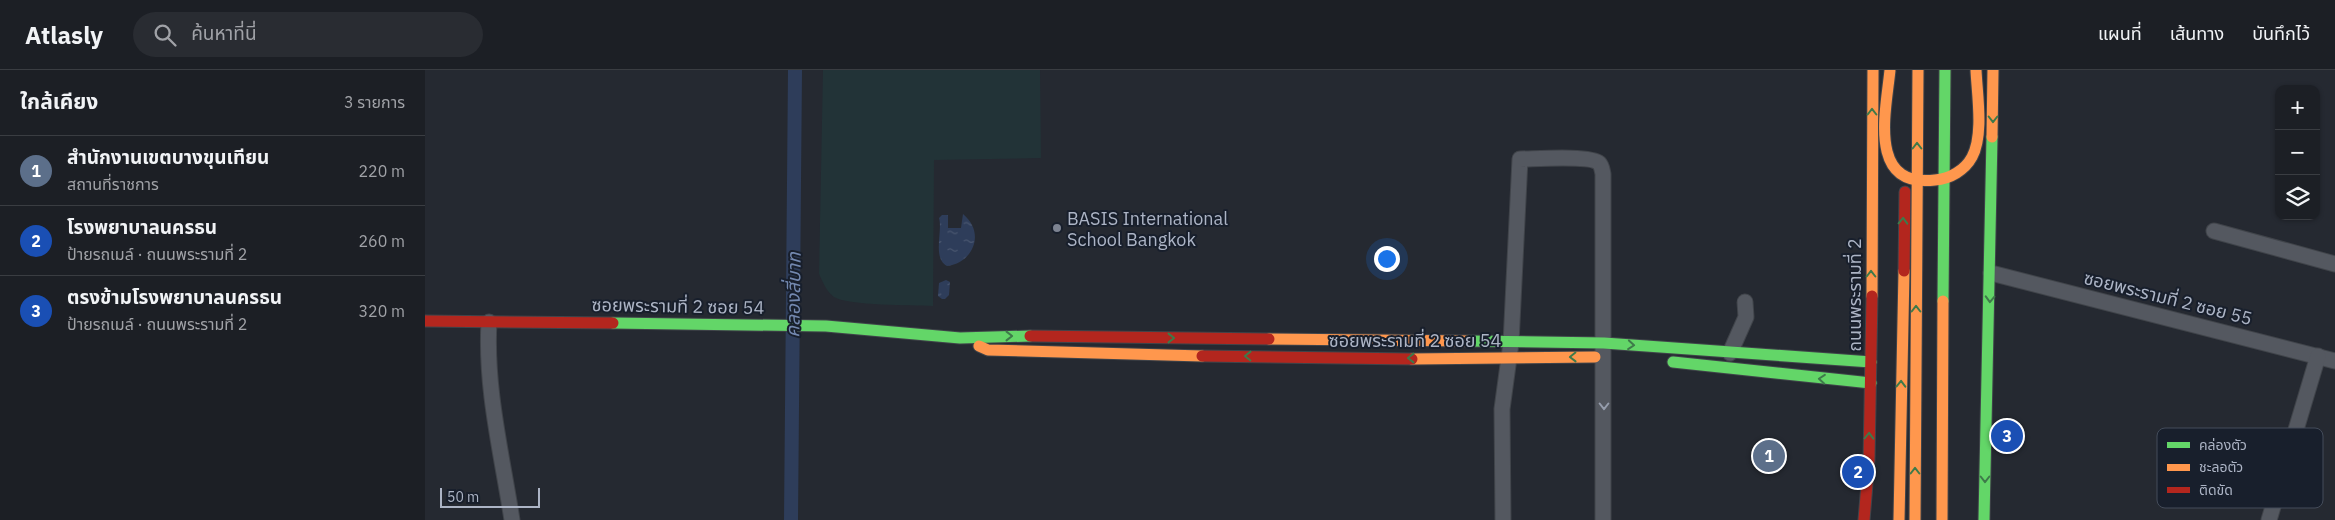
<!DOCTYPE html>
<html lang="th">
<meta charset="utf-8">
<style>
:root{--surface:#1c1f25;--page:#292c32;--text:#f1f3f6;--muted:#a0a2a7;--line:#3a3d42;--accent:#7d8391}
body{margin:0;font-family:"IBM Plex Sans","Noto Sans Thai",sans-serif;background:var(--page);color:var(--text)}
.controls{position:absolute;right:15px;top:15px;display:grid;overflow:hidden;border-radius:10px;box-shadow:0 1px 4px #0004}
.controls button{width:45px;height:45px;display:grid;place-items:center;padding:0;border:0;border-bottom:1px solid var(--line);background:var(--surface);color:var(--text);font:25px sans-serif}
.scale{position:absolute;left:15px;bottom:12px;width:100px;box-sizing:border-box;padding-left:5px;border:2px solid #acb4c5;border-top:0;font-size:14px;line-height:18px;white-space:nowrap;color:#acb4c5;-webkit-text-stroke:4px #181f2c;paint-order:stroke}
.you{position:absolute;left:961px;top:188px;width:18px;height:18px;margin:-12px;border:4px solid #fff;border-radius:50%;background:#1a73e8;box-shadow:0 0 0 8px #1a73e833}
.badge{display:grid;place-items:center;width:32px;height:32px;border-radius:50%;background:var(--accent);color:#fff;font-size:16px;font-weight:700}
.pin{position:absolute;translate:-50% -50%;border:2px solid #fff;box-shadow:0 1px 5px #0006}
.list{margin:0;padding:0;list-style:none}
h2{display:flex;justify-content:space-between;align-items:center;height:65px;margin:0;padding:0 20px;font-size:21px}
h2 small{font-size:16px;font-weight:400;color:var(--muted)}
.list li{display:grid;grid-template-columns:32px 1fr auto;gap:15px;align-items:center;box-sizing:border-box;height:70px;padding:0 20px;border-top:1px solid var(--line)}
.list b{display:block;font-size:19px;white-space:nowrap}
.list p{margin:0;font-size:16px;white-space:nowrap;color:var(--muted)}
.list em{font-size:16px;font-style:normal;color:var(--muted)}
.icon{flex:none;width:28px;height:28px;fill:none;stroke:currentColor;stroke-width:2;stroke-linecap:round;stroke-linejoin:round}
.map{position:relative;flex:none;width:1910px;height:450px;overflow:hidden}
header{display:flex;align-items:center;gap:30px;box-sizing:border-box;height:70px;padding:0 25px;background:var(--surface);border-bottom:1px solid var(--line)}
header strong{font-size:24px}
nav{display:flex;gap:28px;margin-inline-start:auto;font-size:18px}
.search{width:350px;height:45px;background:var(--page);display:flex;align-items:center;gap:12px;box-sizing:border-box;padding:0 18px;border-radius:28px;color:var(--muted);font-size:19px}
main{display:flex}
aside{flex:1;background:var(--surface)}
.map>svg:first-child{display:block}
.pitch{fill:#223337}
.water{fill:url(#water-ripples)}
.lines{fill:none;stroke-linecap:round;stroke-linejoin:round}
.canal{stroke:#2e3d5a;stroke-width:14}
.street-casing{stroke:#40444a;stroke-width:17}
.fast-casing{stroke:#40444a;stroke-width:13}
.slow-casing{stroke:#40444a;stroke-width:13}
.jam-casing{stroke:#40444a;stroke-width:13}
.street{stroke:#545860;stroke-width:15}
.fast{stroke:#63d668;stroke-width:11}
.slow{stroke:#ff974d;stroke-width:11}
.jam{stroke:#b3261e;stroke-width:11}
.fast-bridge-casing{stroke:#40444a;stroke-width:13;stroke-linecap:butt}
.slow-bridge-casing{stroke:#40444a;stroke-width:13;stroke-linecap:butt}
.fast-bridge{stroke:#63d668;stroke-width:11}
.slow-bridge{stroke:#ff974d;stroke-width:11}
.oneway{stroke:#3e7a4a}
.oneway2{stroke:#969dac}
.poi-dot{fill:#7d8391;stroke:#181f2c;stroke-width:2}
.labels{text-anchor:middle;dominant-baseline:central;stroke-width:4;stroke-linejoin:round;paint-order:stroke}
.poi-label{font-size:18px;fill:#acb4c5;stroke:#181f2c;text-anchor:start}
.street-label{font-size:18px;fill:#acb4c5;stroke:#181f2c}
.water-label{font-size:19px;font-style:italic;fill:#7388af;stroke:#181f2c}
.key{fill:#181f2c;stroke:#444c5a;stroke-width:1}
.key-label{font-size:14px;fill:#acb4c5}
</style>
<header>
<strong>Atlasly</strong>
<div class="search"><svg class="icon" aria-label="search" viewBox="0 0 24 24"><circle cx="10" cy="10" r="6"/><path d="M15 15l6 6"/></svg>ค้นหาที่นี่</div>
<nav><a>แผนที่</a><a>เส้นทาง</a><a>บันทึกไว้</a></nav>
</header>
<main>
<aside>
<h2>ใกล้เคียง<small>3 รายการ</small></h2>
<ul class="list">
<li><span class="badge" style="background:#5c6f8a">1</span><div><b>สำนักงานเขตบางขุนเทียน</b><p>สถานที่ราชการ</p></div><em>220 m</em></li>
<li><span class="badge" style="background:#1a4fb4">2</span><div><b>โรงพยาบาลนครธน</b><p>ป้ายรถเมล์ · ถนนพระรามที่ 2</p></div><em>260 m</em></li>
<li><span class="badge" style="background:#1a4fb4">3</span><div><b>ตรงข้ามโรงพยาบาลนครธน</b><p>ป้ายรถเมล์ · ถนนพระรามที่ 2</p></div><em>320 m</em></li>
</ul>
</aside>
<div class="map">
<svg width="1910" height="450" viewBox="0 0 1910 450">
<defs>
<pattern id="water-ripples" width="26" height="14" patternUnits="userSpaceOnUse" patternTransform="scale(1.25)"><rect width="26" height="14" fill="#2e3d5a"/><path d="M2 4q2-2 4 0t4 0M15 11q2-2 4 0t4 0" fill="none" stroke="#4a5770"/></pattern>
</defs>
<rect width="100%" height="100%" fill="#252931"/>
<!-- pitch -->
<path class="pitch" d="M398 0H615L616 88 509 90 508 236C487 235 424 236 409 227 401 221 398 212 394 204Z"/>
<!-- water -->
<g class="water">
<path d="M538 144C561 163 548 193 522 196 507 188 518 161 514 148L517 145H523V158H536Z"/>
<polygon points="521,210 525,212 524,225 520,229 517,229 513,226 514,213"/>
</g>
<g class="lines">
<!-- canal -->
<polyline class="canal" points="366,450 370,0"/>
<!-- street casing -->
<g class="street-casing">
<g id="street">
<polyline points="1789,161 1910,194"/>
<polyline points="1566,203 1910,291"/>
<path d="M64 252C60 318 77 385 87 450"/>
<polyline points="1305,283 1321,247 1320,232"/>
<path d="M1078 450 1077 339 1086 273 1095 89C1109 89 1165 85 1174 93 1177 96 1177 100 1178 104V450"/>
<polyline points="1844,450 1893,286"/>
</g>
</g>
<!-- fast casing -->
<g class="fast-casing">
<g id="fast">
<polyline points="188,253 401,256 535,268 605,266"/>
<polyline points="1043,271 1179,273 1446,292"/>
<polyline points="1248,292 1446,313"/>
<polyline points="1559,450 1567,67"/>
</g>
</g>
<!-- slow casing -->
<g class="slow-casing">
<g id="slow">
<polyline points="1567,67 1568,0"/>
<polyline points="1447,226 1448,0"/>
<polyline points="844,269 1043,271"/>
<polyline points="554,276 563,280 777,286"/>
<polyline points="987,289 1170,287"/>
<polyline points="1474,450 1479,201"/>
</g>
</g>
<!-- jam casing -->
<g class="jam-casing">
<g id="jam">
<polyline points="1479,201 1480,122"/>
<polyline points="0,251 188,253"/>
<polyline points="605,266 844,269"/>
<polyline points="777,286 987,289"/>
<polyline points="1439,450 1444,390 1447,226"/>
</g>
</g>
<!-- street -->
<use href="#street" class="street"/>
<!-- fast -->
<use href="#fast" class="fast"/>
<!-- slow -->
<use href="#slow" class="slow"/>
<!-- jam -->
<use href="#jam" class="jam"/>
<!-- fast-bridge casing -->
<g class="fast-bridge-casing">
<polyline id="fast-bridge" points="1518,231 1520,0"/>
</g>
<!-- slow-bridge casing -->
<g class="slow-bridge-casing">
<g id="slow-bridge">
<path d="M1465 0C1461 41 1442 118 1510 110 1525 109 1540 100 1547 87 1559 65 1552 24 1551 0"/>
<polyline points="1490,450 1493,0"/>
<polyline points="1517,450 1518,231"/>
</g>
</g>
<!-- fast-bridge -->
<use href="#fast-bridge" class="fast-bridge"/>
<!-- slow-bridge -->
<use href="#slow-bridge" class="slow-bridge"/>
</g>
<!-- one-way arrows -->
<defs><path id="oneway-chevron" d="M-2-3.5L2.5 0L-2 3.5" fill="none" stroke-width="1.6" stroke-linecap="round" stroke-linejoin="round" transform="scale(1.25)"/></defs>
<g class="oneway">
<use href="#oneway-chevron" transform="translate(1447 42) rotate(-90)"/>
<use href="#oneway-chevron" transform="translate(1568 49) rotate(90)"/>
<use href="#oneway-chevron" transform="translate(1492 76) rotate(-90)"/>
<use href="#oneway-chevron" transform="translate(1478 151) rotate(-88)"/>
<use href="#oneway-chevron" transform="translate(1446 204) rotate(-90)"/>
<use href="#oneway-chevron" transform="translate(1565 229) rotate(92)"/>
<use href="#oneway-chevron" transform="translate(1491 239) rotate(-90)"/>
<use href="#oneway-chevron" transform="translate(584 266)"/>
<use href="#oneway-chevron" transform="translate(746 268)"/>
<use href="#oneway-chevron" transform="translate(1206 275) rotate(5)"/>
<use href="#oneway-chevron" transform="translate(823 286) rotate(-179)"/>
<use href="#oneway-chevron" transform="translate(1148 287) rotate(179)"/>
<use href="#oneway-chevron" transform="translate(986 288) rotate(-180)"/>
<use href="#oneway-chevron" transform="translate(1397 309) rotate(-175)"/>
<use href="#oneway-chevron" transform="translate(1476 314) rotate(-89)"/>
<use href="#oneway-chevron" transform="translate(1444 366) rotate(-88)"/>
<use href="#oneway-chevron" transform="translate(1490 401) rotate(-90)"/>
<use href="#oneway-chevron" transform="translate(1560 409) rotate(90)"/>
</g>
<use class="oneway2" href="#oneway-chevron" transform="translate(1179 336) rotate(90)"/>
<!-- markers -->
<circle class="poi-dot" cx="632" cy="158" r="5"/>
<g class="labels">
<!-- poi labels -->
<g class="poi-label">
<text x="642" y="148">BASIS International<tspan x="642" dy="21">School Bangkok</tspan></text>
</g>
<!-- street labels -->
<g class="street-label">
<text transform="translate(1429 225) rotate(-90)">ถนนพระรามที่ 2</text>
<text transform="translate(1743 228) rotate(14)">ซอยพระรามที่ 2 ซอย 55</text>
<text transform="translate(253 236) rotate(1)">ซอยพระรามที่ 2 ซอย 54</text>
<text x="990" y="270">ซอยพระรามที่ 2 ซอย 54</text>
</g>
<!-- water labels -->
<g class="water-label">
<text transform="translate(368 225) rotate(-89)">คลองสี่บาท</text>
</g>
</g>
<!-- legend -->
<rect x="1732" y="358" width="166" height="80" rx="8" class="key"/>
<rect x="1742" y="372" width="23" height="6" fill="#63d668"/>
<rect x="1742" y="394" width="23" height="7" fill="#ff974d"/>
<rect x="1742" y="417" width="23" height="6" fill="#b3261e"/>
<g class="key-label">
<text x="1774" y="380">คล่องตัว</text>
<text x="1774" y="402">ชะลอตัว</text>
<text x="1774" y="425">ติดขัด</text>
</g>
</svg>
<div class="controls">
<button>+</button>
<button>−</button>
<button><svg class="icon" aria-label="layers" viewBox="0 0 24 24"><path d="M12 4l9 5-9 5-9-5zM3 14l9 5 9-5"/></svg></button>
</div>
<div class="scale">50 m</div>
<div class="you"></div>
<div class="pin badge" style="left:1344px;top:386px;background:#5c6f8a">1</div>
<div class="pin badge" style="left:1433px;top:402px;background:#1a4fb4">2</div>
<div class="pin badge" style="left:1582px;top:366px;background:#1a4fb4">3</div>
</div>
</main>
